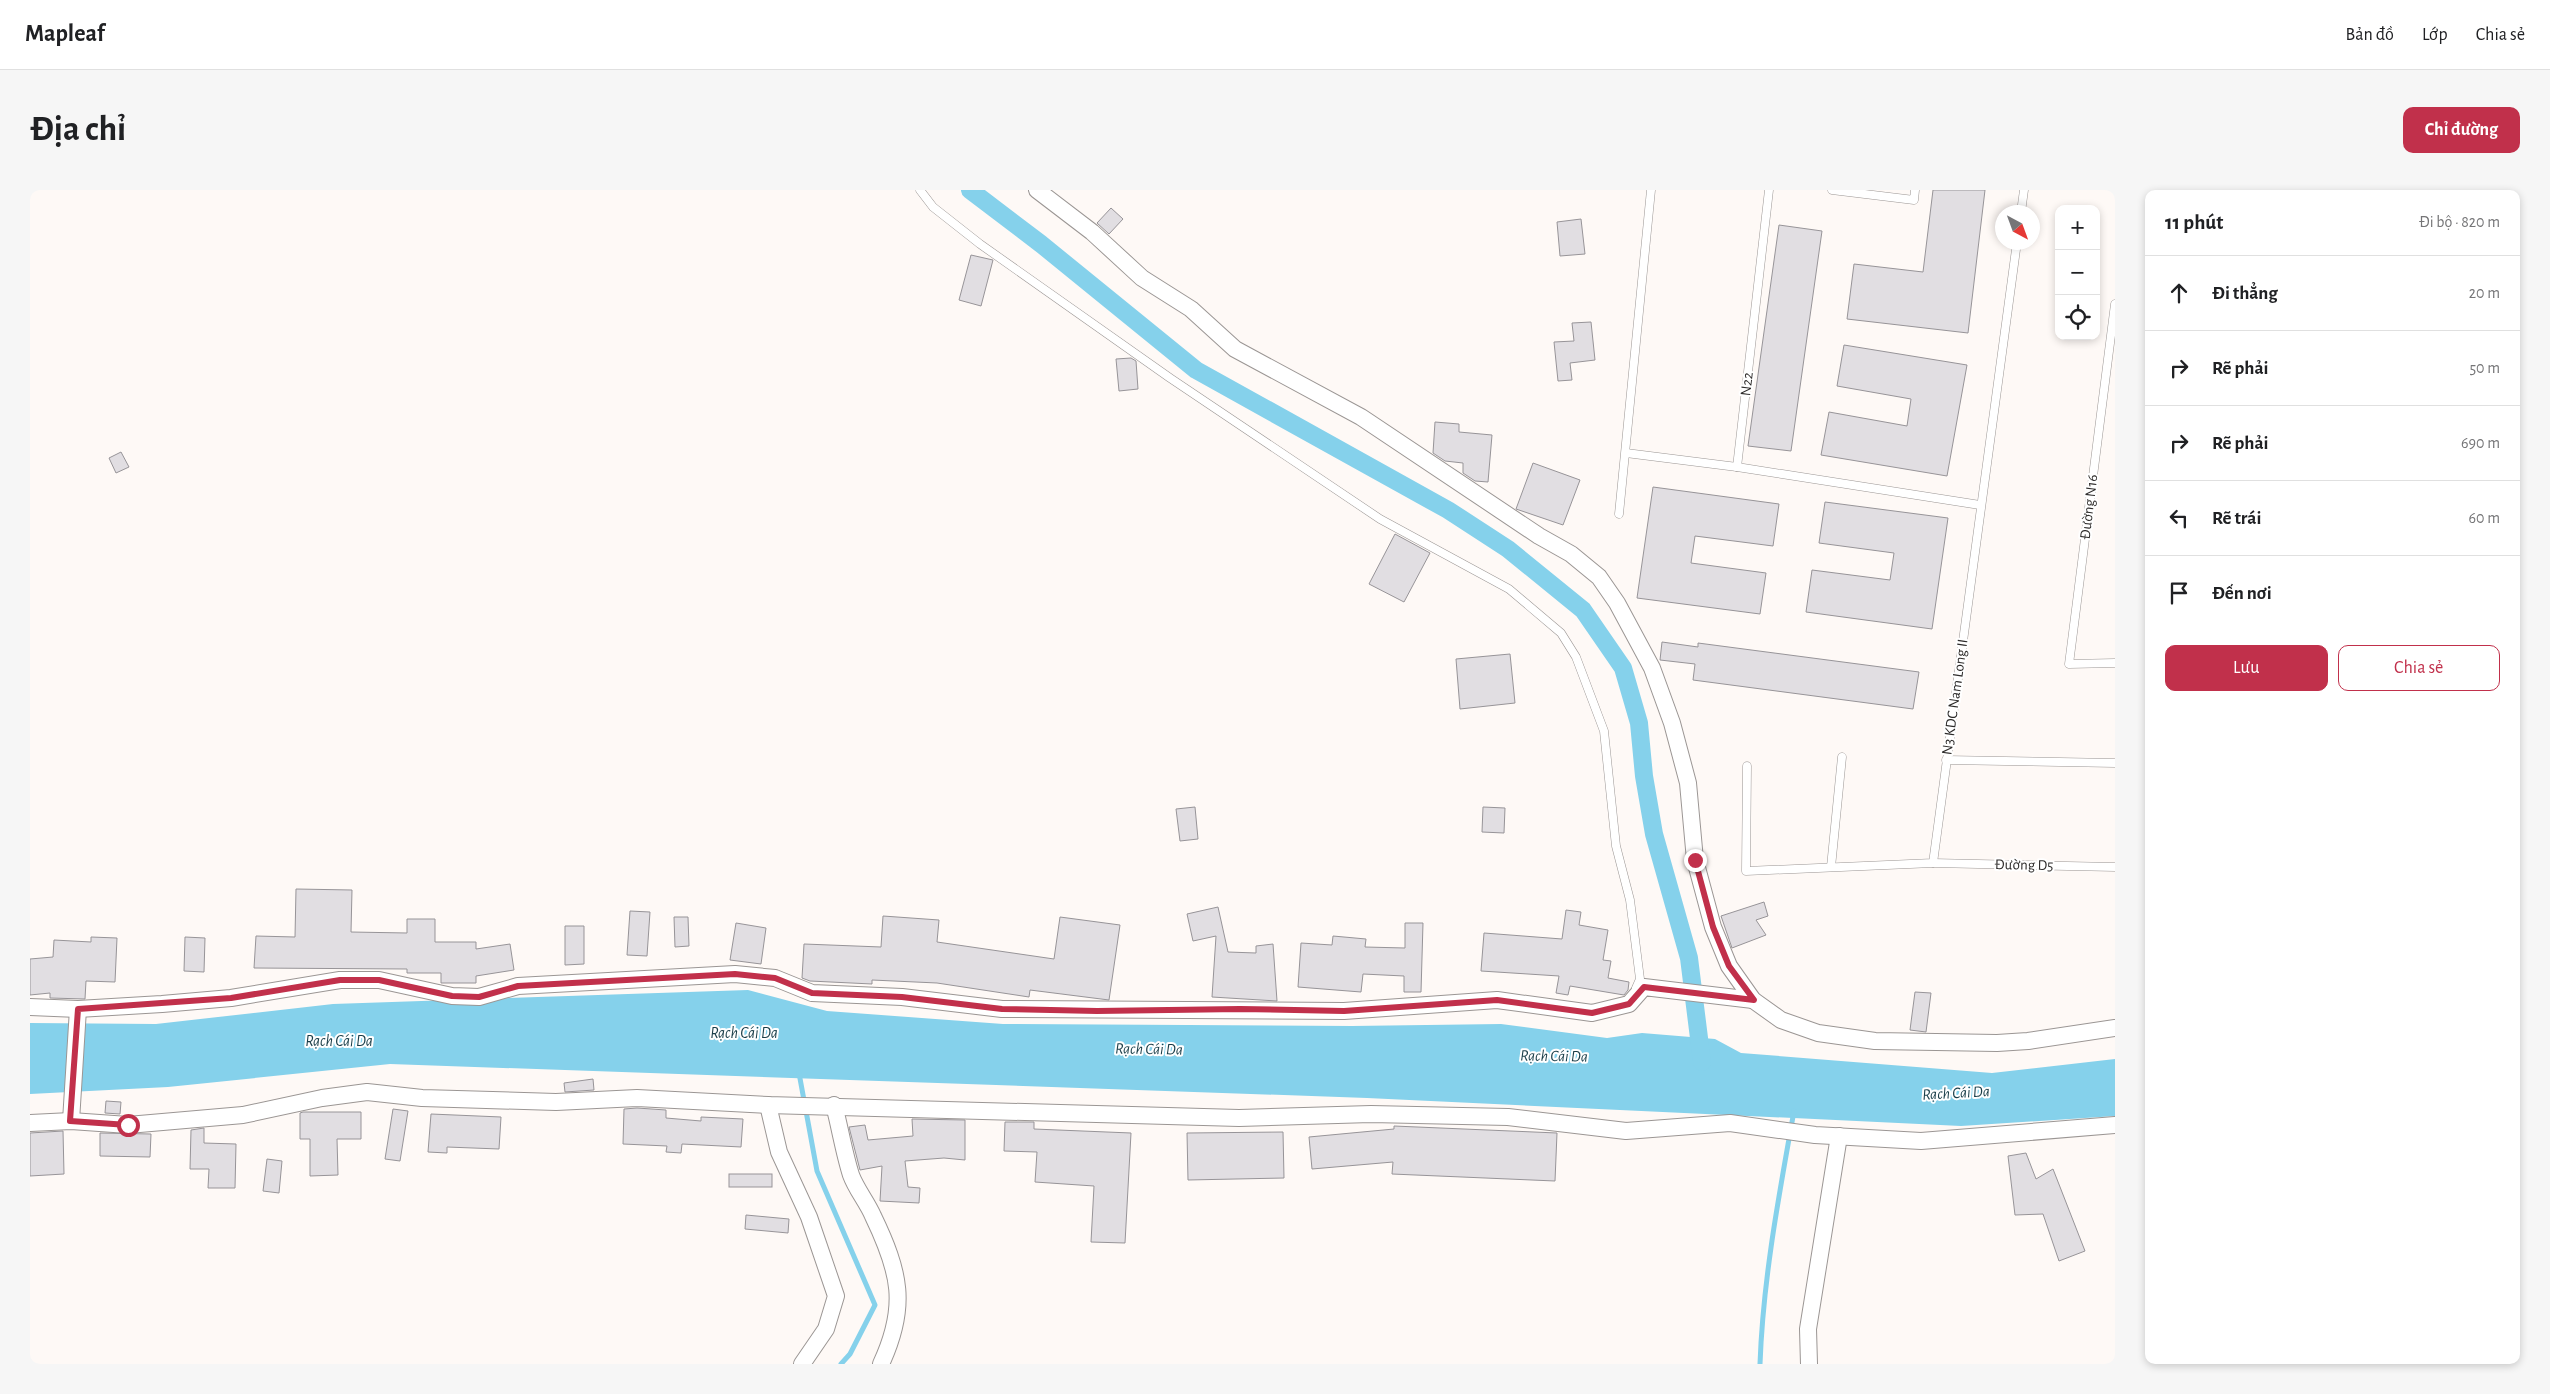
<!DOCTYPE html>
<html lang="vi">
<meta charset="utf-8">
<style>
:root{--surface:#fff;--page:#f6f6f6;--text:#202124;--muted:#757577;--line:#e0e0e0;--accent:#c1304b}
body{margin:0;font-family:"Alegreya Sans",sans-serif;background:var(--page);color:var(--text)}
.controls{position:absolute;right:15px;top:15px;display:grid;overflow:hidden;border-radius:10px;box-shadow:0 2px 8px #0003}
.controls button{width:45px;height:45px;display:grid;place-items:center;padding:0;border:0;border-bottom:1px solid var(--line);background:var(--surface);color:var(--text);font:25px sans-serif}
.compass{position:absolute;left:1965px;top:15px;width:45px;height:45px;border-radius:50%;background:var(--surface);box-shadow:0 2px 8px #0003;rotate:139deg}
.stop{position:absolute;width:15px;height:15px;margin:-11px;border:4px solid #c1304b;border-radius:50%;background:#fff}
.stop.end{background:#c1304b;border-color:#fff;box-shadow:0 1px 5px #0008}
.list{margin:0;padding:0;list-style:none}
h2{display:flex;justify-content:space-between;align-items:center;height:65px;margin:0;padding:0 20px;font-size:21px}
h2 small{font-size:16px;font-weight:400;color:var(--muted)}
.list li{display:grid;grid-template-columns:32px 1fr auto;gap:15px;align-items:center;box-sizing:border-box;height:75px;padding:0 20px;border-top:1px solid var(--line)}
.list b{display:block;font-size:19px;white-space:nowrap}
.list em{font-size:16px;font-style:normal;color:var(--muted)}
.actions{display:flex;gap:10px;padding:15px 20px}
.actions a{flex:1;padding:11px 0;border:1px solid var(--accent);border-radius:10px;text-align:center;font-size:18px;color:var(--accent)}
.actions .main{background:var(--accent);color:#fff}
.icon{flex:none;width:28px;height:28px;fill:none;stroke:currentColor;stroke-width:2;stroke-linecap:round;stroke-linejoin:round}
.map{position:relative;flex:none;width:2085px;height:1174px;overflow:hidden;border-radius:10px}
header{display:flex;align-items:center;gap:30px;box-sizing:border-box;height:70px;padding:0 25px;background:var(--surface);border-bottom:1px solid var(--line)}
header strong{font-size:24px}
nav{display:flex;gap:28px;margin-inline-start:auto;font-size:18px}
.intro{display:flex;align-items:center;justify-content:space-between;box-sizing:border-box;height:120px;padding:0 30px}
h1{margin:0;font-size:35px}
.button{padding:12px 22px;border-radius:10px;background:var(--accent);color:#fff;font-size:18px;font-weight:700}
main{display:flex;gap:30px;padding:0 30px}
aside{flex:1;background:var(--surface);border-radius:10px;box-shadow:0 2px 8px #0003}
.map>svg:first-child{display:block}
.water{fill:#85d1eb}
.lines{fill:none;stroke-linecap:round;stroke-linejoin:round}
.stream{stroke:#85d1eb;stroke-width:5}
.canal{stroke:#85d1eb;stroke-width:18}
.building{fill:#e1dee2;stroke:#979498}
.service-casing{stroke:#9b9694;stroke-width:9}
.minor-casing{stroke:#9b9694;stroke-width:18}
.service{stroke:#fff;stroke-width:8}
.minor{stroke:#fff;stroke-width:16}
.route{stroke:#c1304b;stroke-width:6}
.labels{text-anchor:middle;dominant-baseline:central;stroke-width:4;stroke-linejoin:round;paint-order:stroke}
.street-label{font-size:15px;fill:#2d2b2a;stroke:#fff}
.water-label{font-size:16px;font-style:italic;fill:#193d48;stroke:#fff}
</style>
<header>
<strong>Mapleaf</strong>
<nav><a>Bản đồ</a><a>Lớp</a><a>Chia sẻ</a></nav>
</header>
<div class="intro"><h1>Địa chỉ</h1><a class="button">Chỉ đường</a></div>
<main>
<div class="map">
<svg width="2085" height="1174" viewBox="0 0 2085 1174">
<rect width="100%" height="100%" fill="#fef9f6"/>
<!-- water -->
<polygon class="water" points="718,800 797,821 973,834 1322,836 1471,834 1577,848 1612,843 1685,849 1711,863 1962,883 2085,869 2085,926 1931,936 1337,908 360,874 138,897 0,904 0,833 126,834 303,814"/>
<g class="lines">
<!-- stream -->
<g class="stream">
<polyline points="769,883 787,981 845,1115 820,1164 811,1174"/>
<path d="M1730 1174C1733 1089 1749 1005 1764 921"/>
</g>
<!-- canal -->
<polyline class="canal" points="940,0 1011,54 1166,180 1418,320 1478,359 1553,420 1593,478 1609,533 1614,586 1624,644 1659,768 1672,872"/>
</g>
<!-- building -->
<g class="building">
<polygon points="1903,0 1955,0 1938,143 1817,129 1824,74 1893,82"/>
<polygon points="1081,18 1093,29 1079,44 1067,33"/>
<polygon points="1551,29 1555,64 1530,66 1527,32"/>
<polygon points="1749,35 1792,41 1761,261 1718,256"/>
<polygon points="941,65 963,70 951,116 929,110"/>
<polygon points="1561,132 1565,170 1540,173 1542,190 1528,191 1524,152 1544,151 1542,133"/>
<polygon points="1814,155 1937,175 1917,286 1791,265 1799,222 1877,236 1881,209 1807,196"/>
<polygon points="1101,168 1106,171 1108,199 1089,201 1086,169"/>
<polygon points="1405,232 1429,234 1429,242 1462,245 1458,292 1445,291 1433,283 1433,273 1415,271 1403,263"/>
<polygon points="91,262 99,277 86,283 79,268"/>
<polygon points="1503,273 1550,290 1533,335 1486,319"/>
<polygon points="1623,297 1749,314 1743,356 1665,346 1661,373 1736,383 1730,424 1607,408"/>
<polygon points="1795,312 1918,328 1902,439 1776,422 1782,380 1860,390 1864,363 1789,353"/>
<polygon points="1365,344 1400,363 1374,412 1339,394"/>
<polygon points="1632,452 1668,457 1668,453 1889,482 1883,519 1663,490 1665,474 1630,470"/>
<polygon points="1480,464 1485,513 1430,519 1426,469"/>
<polygon points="1165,617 1168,649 1150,651 1146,619"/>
<polygon points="1453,617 1475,618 1474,643 1452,642"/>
<polygon points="266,699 322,700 321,742 377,743 377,729 405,729 405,752 446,752 446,759 480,754 484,780 446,786 446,793 411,793 411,783 377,783 377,779 224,778 226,746 265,747"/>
<polygon points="1734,712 1738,726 1726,730 1736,745 1702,758 1691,726"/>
<polygon points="1188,717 1198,762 1226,763 1226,756 1243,754 1247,811 1182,807 1186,746 1163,751 1157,724"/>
<polygon points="1536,720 1551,722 1549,735 1578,740 1573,770 1581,771 1578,788 1599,792 1598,800 1594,805 1540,796 1538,805 1526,803 1529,786 1451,781 1454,743 1532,749"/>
<polygon points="600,721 620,722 617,766 597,765"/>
<polygon points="853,726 909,730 907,752 1024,769 1030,727 1090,735 1079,810 1000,800 999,807 907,793 842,790 842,794 780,791 772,788 774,754 851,757"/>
<polygon points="644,727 658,727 659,756 645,757"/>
<polygon points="706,733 736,738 731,774 700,770"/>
<polygon points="1375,733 1393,733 1391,802 1374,802 1374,786 1333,784 1331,802 1268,797 1271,753 1302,755 1303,746 1336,749 1335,757 1375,758"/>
<polygon points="535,736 554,736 554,774 535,775"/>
<polygon points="61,747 87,748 85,792 56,791 55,809 20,808 20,803 0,805 0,769 23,767 24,750 61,752"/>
<polygon points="155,747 175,748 174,782 154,781"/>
<polygon points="1885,802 1901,803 1896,842 1880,840"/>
<polygon points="563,889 564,900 535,902 534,893"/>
<polygon points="76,911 91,912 90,924 75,923"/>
<polygon points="607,918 636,920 636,928 671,931 671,927 713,929 711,957 652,954 651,963 636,962 637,956 593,954 594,919"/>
<polygon points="363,919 378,921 370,971 355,969"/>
<polygon points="273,922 331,922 331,949 307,949 308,985 280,986 280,949 270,949 270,923"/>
<polygon points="401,924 471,927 469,959 417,957 417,963 398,962"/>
<polygon points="882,929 935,930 935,970 914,968 875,971 878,997 890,998 889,1013 850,1011 852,976 830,980 819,937 835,935 838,950 883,946"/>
<polygon points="975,932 1004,932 1004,939 1101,943 1095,1053 1061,1052 1064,996 1005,992 1007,962 974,961"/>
<polygon points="1364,936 1527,943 1525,991 1362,984 1363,972 1282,979 1279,947 1364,939"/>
<polygon points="174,938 174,953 206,954 205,998 178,998 179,979 160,979 161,940"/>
<polygon points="33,941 34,984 0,986 0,943"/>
<polygon points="1253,942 1254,988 1158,990 1157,943"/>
<polygon points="70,943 121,944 120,967 70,966"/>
<polygon points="1996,963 2006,989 2023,979 2055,1061 2029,1071 2013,1024 1985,1025 1978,966"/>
<polygon points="237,969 252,971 249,1003 233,1001"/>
<rect x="699" y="984" width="43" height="13"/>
<polygon points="716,1025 759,1029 758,1043 715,1039"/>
</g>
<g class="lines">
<!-- service casing -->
<g class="service-casing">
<g id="service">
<polyline points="890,0 903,17 950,54 1140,188 1350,329 1479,399 1531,443 1546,467 1574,541 1586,656 1600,710 1610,789 1606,798"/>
<polyline points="1802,0 1884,10 1885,0"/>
<polyline points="1991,22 1994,0"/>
<polyline points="2085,114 2039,474 2085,473"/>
<polyline points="1596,263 1707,277 1739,0"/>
<polyline points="1707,277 1950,315"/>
<polyline points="1589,324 1621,0"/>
<polyline points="1916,570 2085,573"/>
<polyline points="1717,576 1716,681 1903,673 1987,52"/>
<polyline points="1903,673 2085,677"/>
<polyline points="1801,677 1812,567"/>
</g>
</g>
<!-- minor casing -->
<g class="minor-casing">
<g id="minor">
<polyline points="1007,0 1062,42 1112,88 1161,119 1205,159 1331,227 1509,346 1541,364 1569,387 1587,413 1622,478 1642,533 1658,593 1665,670 1683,737 1699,776 1723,810 1751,830 1788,843 1845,851 1967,853 1998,851 2085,838"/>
<polyline points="0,817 48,819 132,814 201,808 310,790 349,790 422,806 449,807 488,796 705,784 745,788 782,803 872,807 972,819 1314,821 1467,810 1562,823 1599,814 1614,797 1723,810"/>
<polyline points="738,915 749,962 779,1027 806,1106 796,1139 772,1174"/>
<path d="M804 915C810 938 814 963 821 985 826 999 837 1012 843 1026 870 1082 878 1116 851 1174"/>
<polyline points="41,931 48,819"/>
<polyline points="0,933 41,931 98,935 213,925 292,908 337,902 392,908 526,912 607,908 738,915 1209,928 1341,924 1478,927 1596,941 1700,933 1785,945 1891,951 2085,935"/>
<polyline points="1779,1174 1778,1139 1809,946"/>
</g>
</g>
<!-- service -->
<use href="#service" class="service"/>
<!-- minor -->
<use href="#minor" class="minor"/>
</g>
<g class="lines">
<!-- route -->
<polyline class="route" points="98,935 40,931 48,819 201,808 310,790 349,790 422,806 449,807 488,796 705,784 745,788 782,803 872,807 972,819 1067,821 1210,819 1314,821 1467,810 1562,823 1599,814 1614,797 1724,810 1699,776 1683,737 1665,670"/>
</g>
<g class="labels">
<!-- street labels -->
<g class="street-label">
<text transform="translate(1717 194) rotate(-83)">N22</text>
<text transform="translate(2059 317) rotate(-83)">Đường N16</text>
<text transform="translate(1925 507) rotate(-82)">N3 KDC Nam Long II</text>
<text transform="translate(1994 675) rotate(1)">Đường D5</text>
</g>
<!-- water labels -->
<g class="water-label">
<text x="714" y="843">Rạch Cái Da</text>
<text x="309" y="851">Rạch Cái Da</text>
<text transform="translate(1119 859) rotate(1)">Rạch Cái Da</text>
<text transform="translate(1524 866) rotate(1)">Rạch Cái Da</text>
<text transform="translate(1926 903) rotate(-3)">Rạch Cái Da</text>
</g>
</g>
</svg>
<div class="controls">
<button>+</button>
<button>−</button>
<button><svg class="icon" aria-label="locate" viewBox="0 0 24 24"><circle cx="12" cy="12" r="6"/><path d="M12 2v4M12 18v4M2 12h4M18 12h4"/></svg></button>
</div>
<svg class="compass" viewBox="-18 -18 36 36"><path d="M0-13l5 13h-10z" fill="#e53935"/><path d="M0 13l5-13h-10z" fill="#757577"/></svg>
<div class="stop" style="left:98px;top:935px"></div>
<div class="stop end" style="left:1665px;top:670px"></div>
</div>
<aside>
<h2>11 phút<small>Đi bộ · 820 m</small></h2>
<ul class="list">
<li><svg class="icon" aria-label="ahead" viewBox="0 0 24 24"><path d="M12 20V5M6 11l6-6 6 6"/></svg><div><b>Đi thẳng</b></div><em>20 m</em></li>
<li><svg class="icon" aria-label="right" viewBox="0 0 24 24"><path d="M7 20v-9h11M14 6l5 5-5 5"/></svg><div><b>Rẽ phải</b></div><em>50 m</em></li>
<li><svg class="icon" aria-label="right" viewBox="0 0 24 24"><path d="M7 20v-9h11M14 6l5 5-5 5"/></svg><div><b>Rẽ phải</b></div><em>690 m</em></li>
<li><svg class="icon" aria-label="left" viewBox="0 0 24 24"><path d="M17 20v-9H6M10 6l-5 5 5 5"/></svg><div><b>Rẽ trái</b></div><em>60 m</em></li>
<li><svg class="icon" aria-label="arrive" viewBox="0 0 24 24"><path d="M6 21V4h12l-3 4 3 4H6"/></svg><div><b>Đến nơi</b></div></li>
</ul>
<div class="actions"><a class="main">Lưu</a><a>Chia sẻ</a></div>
</aside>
</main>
